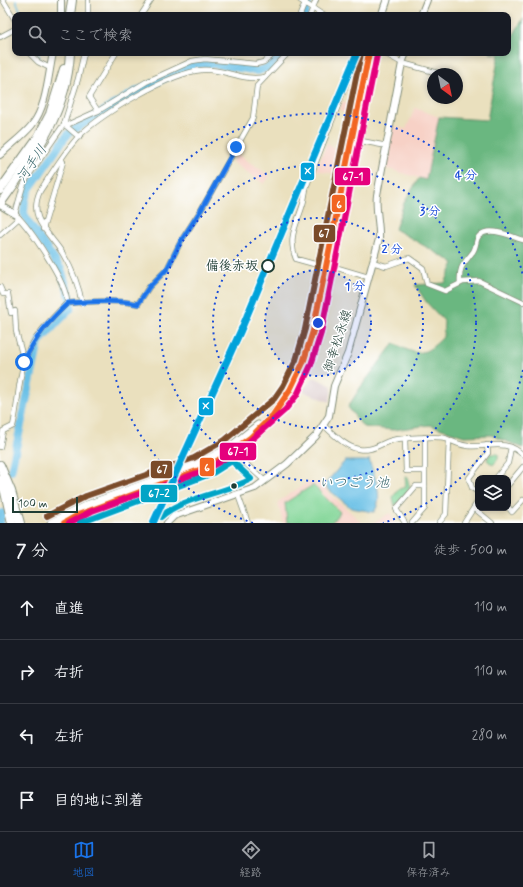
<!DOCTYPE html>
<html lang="ja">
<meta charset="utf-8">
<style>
:root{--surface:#171b24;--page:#242831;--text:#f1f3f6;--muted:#9ea1a6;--line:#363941;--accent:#1a73e8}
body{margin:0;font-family:Mynerve,"Klee One",sans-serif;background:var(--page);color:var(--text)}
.controls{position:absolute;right:12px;bottom:12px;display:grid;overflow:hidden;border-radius:8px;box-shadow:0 2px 6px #0003}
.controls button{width:36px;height:36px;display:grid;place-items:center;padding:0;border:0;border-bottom:1px solid var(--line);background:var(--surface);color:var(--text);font:20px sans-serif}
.compass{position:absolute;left:427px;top:68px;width:36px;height:36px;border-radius:50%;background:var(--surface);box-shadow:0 2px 6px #0003;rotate:147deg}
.scale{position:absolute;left:12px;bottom:10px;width:66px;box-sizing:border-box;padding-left:4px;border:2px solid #1f3d34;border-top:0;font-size:11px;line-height:14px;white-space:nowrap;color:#1f3d34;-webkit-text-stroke:3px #fff;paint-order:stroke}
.stop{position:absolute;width:12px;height:12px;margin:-9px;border:3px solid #1a73e8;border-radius:50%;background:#fff}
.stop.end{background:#1a73e8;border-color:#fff;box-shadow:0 1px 4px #0008}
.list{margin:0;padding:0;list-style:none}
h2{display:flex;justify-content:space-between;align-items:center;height:52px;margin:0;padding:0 16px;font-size:17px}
h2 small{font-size:13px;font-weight:400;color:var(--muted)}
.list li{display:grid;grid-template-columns:26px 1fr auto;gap:12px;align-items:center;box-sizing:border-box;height:64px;padding:0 16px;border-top:1px solid var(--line)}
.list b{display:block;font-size:15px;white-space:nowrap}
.list em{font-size:13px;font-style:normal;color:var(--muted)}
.icon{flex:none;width:22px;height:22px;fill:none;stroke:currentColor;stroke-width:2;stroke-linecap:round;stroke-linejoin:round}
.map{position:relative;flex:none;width:523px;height:523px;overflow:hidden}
.search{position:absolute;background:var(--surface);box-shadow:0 2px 6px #0003;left:12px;right:12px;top:12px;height:44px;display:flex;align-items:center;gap:10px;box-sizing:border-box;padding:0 14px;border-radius:8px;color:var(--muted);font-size:15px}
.sheet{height:308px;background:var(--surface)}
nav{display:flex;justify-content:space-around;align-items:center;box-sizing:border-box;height:56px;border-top:1px solid var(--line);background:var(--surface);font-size:11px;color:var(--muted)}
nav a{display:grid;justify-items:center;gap:2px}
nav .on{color:var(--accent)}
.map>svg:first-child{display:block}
.built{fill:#f7d1c6}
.industrial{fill:#d2bfbf}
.green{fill:#83d698;stroke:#518a66}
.forest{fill:#6ab780;stroke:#447a5a}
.water{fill:#69c0e6;stroke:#447e8d}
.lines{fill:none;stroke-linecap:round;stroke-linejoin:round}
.stream{stroke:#69c0e6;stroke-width:1.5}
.river{stroke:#69c0e6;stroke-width:8}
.street-casing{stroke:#848e79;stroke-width:6}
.secondary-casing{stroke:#848e79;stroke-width:8}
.primary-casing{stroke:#848e79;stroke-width:9}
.highway-casing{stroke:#848e79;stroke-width:10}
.street{stroke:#fff;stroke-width:4.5}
.secondary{stroke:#fff;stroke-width:6}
.primary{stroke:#fff;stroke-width:7}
.highway{stroke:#fff;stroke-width:8}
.bus-1-casing{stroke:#fff;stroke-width:9}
.bus-2-casing{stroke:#fff;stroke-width:9}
.bus-3-casing{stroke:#fff;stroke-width:9}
.bus-4-casing{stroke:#fff;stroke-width:9}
.bus-1{stroke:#f26522;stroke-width:6}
.bus-2{stroke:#e5007d;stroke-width:6}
.bus-3{stroke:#7a4b2a;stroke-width:6}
.bus-4{stroke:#02a4c6;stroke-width:6}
.rail-1-casing{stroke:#fff;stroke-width:10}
.rail-1{stroke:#02a2da;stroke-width:7}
.route{stroke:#1a73e8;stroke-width:5}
.ring{fill:none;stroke:#1d4ed8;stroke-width:2;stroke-dasharray:2 4}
.stop-dot{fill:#fff;stroke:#1f3d34;stroke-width:2}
.bus-dot{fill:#1f3d34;stroke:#fff;stroke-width:1.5}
.labels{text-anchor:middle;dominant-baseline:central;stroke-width:3;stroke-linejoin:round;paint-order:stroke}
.stop-label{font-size:13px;font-weight:bold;fill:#1f3d34;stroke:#fff;text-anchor:end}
.street-label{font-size:13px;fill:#1f3d34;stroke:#fff}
.water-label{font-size:14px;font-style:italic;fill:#356469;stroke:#fff}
.centre{fill:#1d4ed8;stroke:#fff;stroke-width:2}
.ring-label{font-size:12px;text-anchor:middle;font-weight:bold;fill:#1d4ed8;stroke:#fff;stroke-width:3;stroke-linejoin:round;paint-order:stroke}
.line-badge{stroke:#fff;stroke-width:1.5}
.badge-label{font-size:11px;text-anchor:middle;font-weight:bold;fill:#fff}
</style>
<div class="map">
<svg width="523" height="523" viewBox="0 0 523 523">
<rect width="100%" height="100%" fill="#fff"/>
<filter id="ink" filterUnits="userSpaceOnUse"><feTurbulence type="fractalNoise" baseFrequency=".025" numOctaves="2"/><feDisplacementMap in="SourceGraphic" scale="8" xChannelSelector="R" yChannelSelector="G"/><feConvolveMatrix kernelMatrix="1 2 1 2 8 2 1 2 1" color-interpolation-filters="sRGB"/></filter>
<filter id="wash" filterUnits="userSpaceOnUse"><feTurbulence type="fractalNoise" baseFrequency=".012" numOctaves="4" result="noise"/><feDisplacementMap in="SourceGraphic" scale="16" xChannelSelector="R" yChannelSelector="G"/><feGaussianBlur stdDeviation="0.9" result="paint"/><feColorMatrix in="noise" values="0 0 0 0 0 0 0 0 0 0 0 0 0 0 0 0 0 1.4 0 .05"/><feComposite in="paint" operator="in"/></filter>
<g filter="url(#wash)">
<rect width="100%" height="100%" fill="#eae0be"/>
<!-- built -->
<g class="built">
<polygon points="362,55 365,56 358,83 352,78"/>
<polygon points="343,101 354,109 352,119 339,110"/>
<polygon points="415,108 439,117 426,180 385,168 392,126 406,129"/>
<polygon points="327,143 344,154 340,175 316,170"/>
<polygon points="237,154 270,176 264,184 232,162"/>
<polygon points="342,205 354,209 337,237 335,236"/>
<polygon points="308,482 321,484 334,499 335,498 362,523 283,523 278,502"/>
<polygon points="390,513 395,523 373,523 380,519"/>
</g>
<!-- industrial -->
<polygon class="industrial" points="314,377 332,386 330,402 302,391"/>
<!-- green -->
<g class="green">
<polygon points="490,454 498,454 498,459 493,465 487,460"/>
<polygon points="405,477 407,477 410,488 395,506 393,497 399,489 406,487"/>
<polygon points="313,485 340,512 331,523 287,523 285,503"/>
</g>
<!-- forest -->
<path class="forest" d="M523 19V448L491 435 464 436 430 425 393 430 363 427 348 407 360 388 394 343C417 356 424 357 443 337L444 321 427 303 415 285 445 283 454 263 395 229 404 203 419 178 426 180 439 117 487 120 499 54 490 53H508V44Z"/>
<!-- water -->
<path class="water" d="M369 459C373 474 385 497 374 512L351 508 328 489 325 484 345 461H368Z"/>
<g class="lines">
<!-- stream -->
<g class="stream">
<polyline points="16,0 22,15"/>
<polyline points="38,53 40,59"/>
</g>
<!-- river -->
<g class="river">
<polyline points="305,15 309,0"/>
<polyline points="11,471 39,342 71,308 70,297 61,269 28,222 24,213 25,199 30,188 64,139 70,132 135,92 195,64 215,64 258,71 269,67 284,53"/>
<polyline points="0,523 2,513"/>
</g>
</g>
</g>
<g filter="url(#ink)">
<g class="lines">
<!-- street casing -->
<g class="street-casing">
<g id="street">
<polyline points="3,0 15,20"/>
<polyline points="88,0 88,15"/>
<polyline points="300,0 323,15"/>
<polyline points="141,15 151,0"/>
<polyline points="300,15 306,0"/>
<polyline points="310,15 316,0"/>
<polyline points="0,37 15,29"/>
<polyline points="29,53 38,62 50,68"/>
<path d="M361 53 353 67 307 185C305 191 305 198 303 204 297 225 287 237 296 259L325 267 331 266 368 277"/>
<polyline points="384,53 402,63 442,74"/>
<polyline points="98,111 146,82 192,61 205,59 256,64 264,62 275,53"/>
<polyline points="64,124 69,124 98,111 89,97 116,53"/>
<polyline points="65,125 79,137"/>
<polyline points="351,139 387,146"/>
<polyline points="43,229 63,162"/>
<polyline points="0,235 19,218"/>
<polyline points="372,262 386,266 409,258 423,268 427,284 445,291 463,282 479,281 523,302"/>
<path d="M460 283C459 266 463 265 472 253 477 248 475 240 479 236 489 225 512 237 523 240"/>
<polyline points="0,287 3,294 8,294 11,313 15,311 16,331 24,362"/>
<path d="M67 303C68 284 30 228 15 214L23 186 27 178 64 124 78 79 84 53"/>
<path d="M82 304C79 286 72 269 63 254 50 233 27 219 40 191 52 173 64 152 79 136 103 113 169 73 202 70 224 68 242 82 265 77"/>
<path d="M323 425C333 433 345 447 358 449 373 452 380 443 393 440 399 438 440 436 445 438 453 442 459 445 468 446 488 448 506 438 523 455"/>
<polyline points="405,439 406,471 425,471"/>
<path d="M0 447 3 431 13 426C18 405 18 383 24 362 32 338 50 320 67 303 91 302 114 299 138 304L149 287 167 269 181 241 201 210 253 118 257 86 288 53"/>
<polyline points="232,449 236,455 265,481"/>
<polyline points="496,478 508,463 511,447"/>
<polyline points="508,485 523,467"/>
<polyline points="478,492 472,488 469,478 488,453 487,445"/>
<polyline points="238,495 248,523"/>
<polyline points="508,507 512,512 523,500"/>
<polyline points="474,508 492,523"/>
<polyline points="405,523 396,509 416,486 425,486"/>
<polyline points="412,523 425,508 425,437"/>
<polyline points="439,523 446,514 449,440"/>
<polyline points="464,523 478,501"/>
</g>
</g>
<!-- secondary casing -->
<g class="secondary-casing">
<g id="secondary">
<polyline points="61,0 61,15"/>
<polyline points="421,15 427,0"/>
<path d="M0 155C10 145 23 136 32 125 47 106 48 76 53 53"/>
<polyline points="0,205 15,214"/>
<path d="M167 523 174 516 255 488 287 464 316 436 329 416 334 386 348 353 379 239C380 224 375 210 377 195L402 63 406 53"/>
</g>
</g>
<!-- primary casing -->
<g class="primary-casing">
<g id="primary">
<polyline points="382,15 387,0"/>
<polyline points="51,523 89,504 197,465 230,447 258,425"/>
<polyline points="64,523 78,515 210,466 250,438 273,415 290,390 303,363 313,331 369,53"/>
</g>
</g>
<!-- highway casing -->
<g class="highway-casing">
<g id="highway">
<polyline points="70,15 72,0"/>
<polyline points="0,190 38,137 50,114 64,69"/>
<path d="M0 204C34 156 67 113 70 53"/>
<polyline points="0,465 11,491 20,523"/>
<polyline points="0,480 5,492 12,523"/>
</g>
</g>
<!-- street -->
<use href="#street" class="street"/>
<!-- secondary -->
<use href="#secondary" class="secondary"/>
<!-- primary -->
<use href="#primary" class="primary"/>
<!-- highway -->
<use href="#highway" class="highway"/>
<!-- bus-1 casing -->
<g class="bus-1-casing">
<polyline id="bus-1" points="64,523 78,515 210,466 250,438 273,415 290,390 303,363 313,331 369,53"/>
</g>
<!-- bus-2 casing -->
<g class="bus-2-casing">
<polyline id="bus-2" points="69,523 92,511 200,472 235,454 285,410 297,395 311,365 321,333 377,55"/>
</g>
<!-- bus-3 casing -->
<g class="bus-3-casing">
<polyline id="bus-3" points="47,516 86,496 194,458 225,440 274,399 283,386 296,360 305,329 361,53"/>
</g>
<!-- bus-4 casing -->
<g class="bus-4-casing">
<path id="bus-4" d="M80 523 213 473 232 461 251 479C226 493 180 498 161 517"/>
</g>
<!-- bus-1 -->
<use href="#bus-1" class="bus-1"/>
<!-- bus-2 -->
<use href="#bus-2" class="bus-2"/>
<!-- bus-3 -->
<use href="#bus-3" class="bus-3"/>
<!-- bus-4 -->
<use href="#bus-4" class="bus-4"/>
<!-- rail-1 casing -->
<g class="rail-1-casing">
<polyline id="rail-1" points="153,523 241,330 357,53"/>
</g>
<!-- rail-1 -->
<use href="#rail-1" class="rail-1"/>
</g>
</g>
<g class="lines" filter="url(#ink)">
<!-- route -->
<path class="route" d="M24 362C34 338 49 321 68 303 91 302 114 299 138 304L149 287 167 269 181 241 201 210 236 147"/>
</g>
<!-- distance rings -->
<circle cx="318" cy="323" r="53" fill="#1d4ed8" fill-opacity=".12"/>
<g class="ring">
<circle cx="318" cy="323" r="53"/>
<circle cx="318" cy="323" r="105"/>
<circle cx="318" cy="323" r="158"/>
<path d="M523 370A210 210 0 0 1 383 523M253 523A210 210 0 1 1 523 276"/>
</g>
<!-- markers -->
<circle class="stop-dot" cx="268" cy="266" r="6"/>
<circle class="bus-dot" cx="234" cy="486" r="3.5"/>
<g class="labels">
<!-- stop labels -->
<g class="stop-label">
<text x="258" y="266">備後赤坂</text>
</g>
<!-- street labels -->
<g class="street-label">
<text transform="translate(338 341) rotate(-72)">御幸松永線</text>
</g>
<!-- water labels -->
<g class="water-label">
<text transform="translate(32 164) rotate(-56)">河手川</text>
<text x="354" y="483">いつごう池</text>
</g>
</g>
<circle cx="318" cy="323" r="6" class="centre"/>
<g class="ring-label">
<text x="466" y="179">4 分</text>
<text x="430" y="215">3 分</text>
<text x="392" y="253">2 分</text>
<text x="355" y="290">1 分</text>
</g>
<g class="line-badge">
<rect x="300" y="162" width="15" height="19" rx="4" fill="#02a2da"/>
<rect x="334" y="167" width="37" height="19" rx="4" fill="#e5007d"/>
<rect x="331" y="194" width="15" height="19" rx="4" fill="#f26522"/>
<rect x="313" y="224" width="23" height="19" rx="4" fill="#7a4b2a"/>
<rect x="198" y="397" width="16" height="19" rx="4" fill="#02a2da"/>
<rect x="219" y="442" width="38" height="19" rx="4" fill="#e5007d"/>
<rect x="199" y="457" width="16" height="20" rx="4" fill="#f26522"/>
<rect x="150" y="460" width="23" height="19" rx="4" fill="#7a4b2a"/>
<rect x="140" y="484" width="38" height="19" rx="4" fill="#02a4c6"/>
</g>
<g class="badge-label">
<text x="308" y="175">X</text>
<text x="353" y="180">67-1</text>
<text x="339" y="208">6</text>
<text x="324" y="237">67</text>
<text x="206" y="410">X</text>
<text x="238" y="455">67-1</text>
<text x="207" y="471">6</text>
<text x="162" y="473">67</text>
<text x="159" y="497">67-2</text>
</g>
</svg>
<div class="controls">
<button><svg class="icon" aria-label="layers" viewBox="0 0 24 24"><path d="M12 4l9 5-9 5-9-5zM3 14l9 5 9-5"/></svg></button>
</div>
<svg class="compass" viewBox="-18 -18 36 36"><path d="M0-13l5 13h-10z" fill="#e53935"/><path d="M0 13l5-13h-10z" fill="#9ea1a6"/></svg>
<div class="scale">100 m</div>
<div class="stop" style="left:24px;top:362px"></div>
<div class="stop end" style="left:236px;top:147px"></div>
<div class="search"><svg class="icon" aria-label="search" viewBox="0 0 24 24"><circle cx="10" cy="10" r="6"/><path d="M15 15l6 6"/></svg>ここで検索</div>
</div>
<section class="sheet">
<h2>7 分<small>徒歩 · 500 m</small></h2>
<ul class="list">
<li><svg class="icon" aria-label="ahead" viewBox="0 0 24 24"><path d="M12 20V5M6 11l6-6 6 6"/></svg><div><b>直進</b></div><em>110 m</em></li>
<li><svg class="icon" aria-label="right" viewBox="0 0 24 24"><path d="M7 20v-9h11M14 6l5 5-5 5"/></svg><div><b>右折</b></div><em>110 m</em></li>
<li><svg class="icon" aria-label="left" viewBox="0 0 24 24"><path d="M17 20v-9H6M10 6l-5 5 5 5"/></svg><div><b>左折</b></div><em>280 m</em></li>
<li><svg class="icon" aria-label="arrive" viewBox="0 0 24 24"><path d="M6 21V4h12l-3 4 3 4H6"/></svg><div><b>目的地に到着</b></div></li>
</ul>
</section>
<nav>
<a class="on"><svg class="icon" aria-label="map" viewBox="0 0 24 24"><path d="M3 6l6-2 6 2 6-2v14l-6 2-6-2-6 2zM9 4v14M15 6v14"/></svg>地図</a>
<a><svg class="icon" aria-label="directions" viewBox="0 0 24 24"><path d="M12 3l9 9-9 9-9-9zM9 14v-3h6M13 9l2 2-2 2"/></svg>経路</a>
<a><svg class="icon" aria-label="saved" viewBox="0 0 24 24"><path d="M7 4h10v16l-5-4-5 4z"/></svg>保存済み</a>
</nav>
